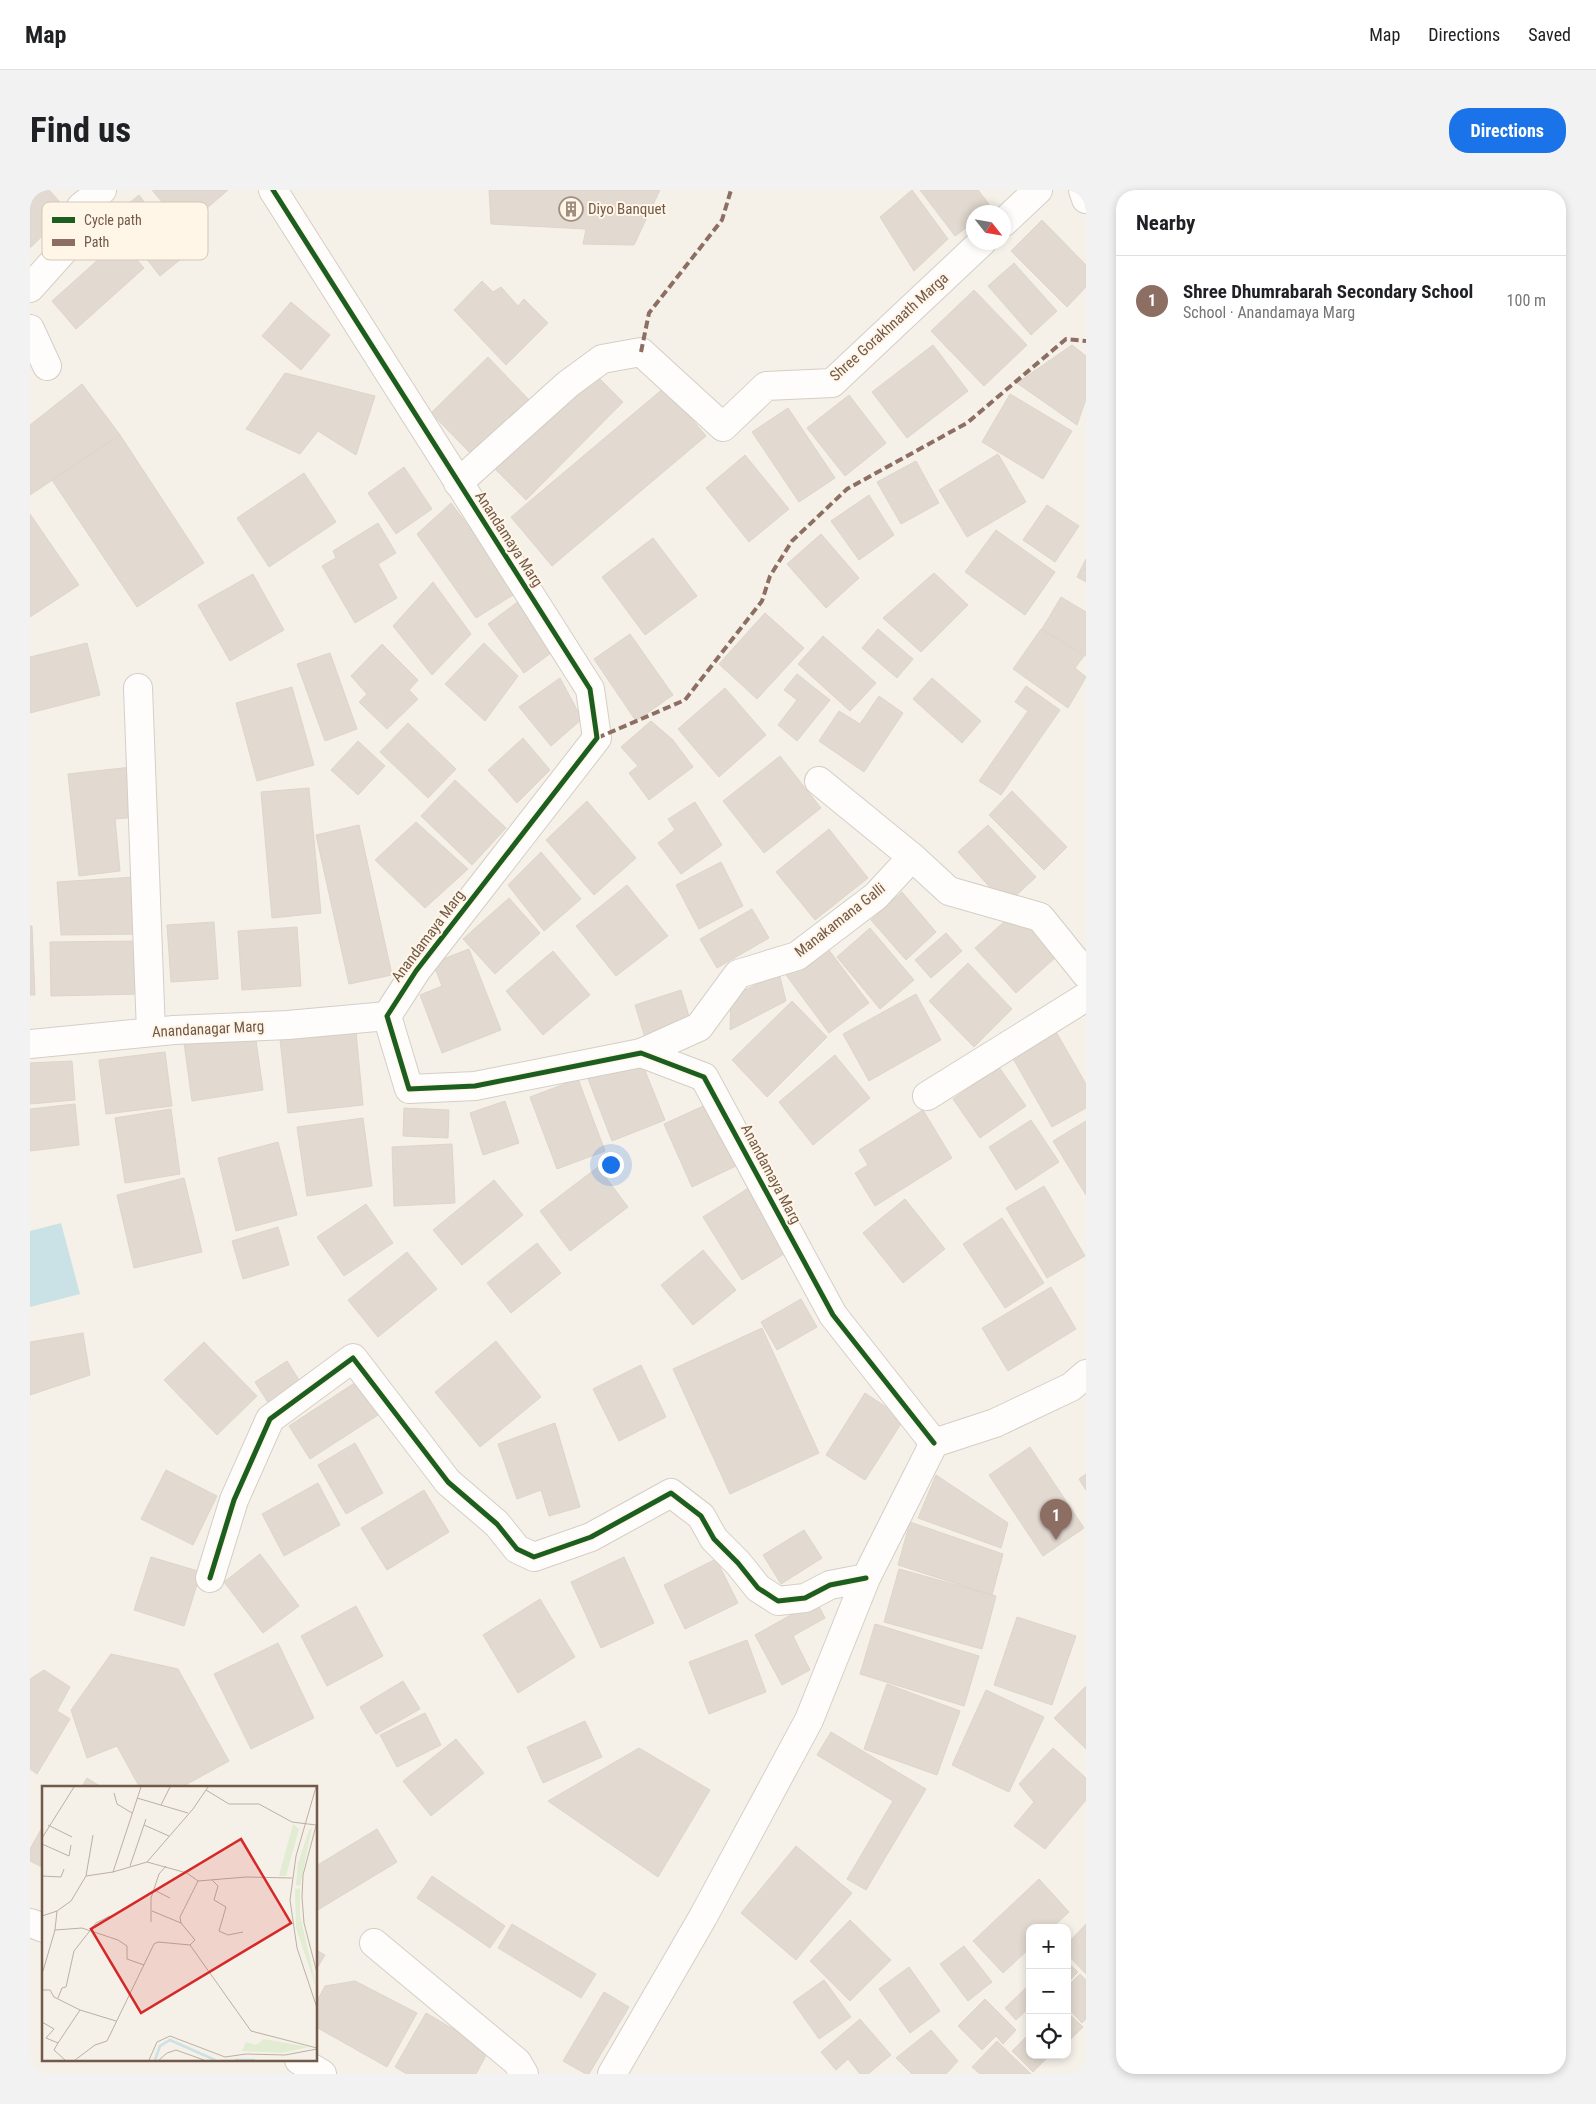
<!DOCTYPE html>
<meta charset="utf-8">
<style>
:root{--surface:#fff;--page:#f2f2f2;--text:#202124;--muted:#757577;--line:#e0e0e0;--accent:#1a73e8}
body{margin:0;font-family:"Roboto Condensed",sans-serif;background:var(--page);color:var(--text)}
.controls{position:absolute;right:15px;bottom:15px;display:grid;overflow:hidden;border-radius:10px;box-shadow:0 2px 8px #0003}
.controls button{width:45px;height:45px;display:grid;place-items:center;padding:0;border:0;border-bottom:1px solid var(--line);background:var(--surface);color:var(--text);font:25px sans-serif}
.compass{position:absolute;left:936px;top:15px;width:45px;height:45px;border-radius:50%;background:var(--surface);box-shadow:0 2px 8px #0003;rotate:121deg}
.you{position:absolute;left:580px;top:974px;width:18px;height:18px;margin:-12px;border:4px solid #fff;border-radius:50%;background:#1a73e8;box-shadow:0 0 0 8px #1a73e833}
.badge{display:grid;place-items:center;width:32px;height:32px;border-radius:50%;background:var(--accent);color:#fff;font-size:16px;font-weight:700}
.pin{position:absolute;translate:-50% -41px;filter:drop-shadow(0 1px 2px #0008)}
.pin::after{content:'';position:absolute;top:26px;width:18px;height:15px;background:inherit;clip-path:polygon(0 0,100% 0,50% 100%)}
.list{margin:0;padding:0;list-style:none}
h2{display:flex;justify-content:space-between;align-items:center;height:65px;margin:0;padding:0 20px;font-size:21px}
h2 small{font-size:16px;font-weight:400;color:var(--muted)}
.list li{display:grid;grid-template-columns:32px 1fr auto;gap:15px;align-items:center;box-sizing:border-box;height:90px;padding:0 20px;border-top:1px solid var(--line)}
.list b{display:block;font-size:19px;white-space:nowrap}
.list p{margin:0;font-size:16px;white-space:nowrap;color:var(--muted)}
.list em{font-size:16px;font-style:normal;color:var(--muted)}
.icon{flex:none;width:28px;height:28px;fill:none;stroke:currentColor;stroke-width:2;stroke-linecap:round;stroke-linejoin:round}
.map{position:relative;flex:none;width:1056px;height:1884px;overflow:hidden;border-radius:20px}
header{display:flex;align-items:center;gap:30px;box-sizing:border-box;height:70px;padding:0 25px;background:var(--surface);border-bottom:1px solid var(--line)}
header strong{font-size:24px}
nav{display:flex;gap:28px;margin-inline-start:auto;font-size:18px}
.intro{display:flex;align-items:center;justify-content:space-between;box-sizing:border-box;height:120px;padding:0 30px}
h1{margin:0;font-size:35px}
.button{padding:12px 22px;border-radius:20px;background:var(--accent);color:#fff;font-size:18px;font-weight:700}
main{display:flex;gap:30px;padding:0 30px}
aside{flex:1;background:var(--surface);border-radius:20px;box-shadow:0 2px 8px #0003}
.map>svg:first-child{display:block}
.water{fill:#cae2e5}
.building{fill:#e2d9d0;stroke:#ded4ca}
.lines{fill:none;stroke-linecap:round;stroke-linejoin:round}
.minor-casing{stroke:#d4cec6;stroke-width:30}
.minor{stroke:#fefdfc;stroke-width:28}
.quiet{stroke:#8d6e63;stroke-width:4;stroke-dasharray:8 4;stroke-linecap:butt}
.cycleway-casing{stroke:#fff6e8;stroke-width:8}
.cycleway{stroke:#1b5e20;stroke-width:5}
.labels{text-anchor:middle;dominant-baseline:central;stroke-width:4;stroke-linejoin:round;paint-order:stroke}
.poi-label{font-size:15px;fill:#725949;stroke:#fff6e8;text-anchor:start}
.street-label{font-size:15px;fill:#725949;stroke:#fff6e8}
.inset-river{fill:none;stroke:#cae2e5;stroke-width:2.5}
.inset-road{fill:none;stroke:#bdafa3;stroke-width:1}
.view{fill:#d62828;fill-opacity:0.15;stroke:#d62828;stroke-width:2.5}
.inset-edge{fill:none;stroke:#725949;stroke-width:2.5}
.key{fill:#fff6e8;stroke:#d5c7b8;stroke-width:1}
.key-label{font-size:14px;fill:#725949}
</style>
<header>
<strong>Map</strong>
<nav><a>Map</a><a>Directions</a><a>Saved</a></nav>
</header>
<div class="intro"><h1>Find us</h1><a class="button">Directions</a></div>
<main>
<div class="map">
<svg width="1056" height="1884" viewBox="0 0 1056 1884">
<rect width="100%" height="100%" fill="#f5f1e8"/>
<!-- water -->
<polygon class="water" points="31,1033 50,1104 0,1117 0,1041"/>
<!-- building -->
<g class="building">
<polygon points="0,0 19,0 38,21 0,58"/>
<polygon points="122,0 198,0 154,38"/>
<polygon points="459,0 630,0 604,55 553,54 556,39 461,34"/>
<polygon points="882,0 918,49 884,81 850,27"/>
<polygon points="890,0 948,0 962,18 956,22 944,22 944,32 925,46"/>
<polygon points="109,5 156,65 130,86 83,26"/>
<polygon points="1012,30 1056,75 1056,97 1037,117 981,61"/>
<polygon points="90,50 114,78 46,139 22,111"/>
<polygon points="984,73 1027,121 1001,145 958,96"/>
<polygon points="452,91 463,102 471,97 488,116 494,109 518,133 476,175 424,120"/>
<polygon points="944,100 997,155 954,196 901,141"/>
<polygon points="261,112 300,145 271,180 232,146"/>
<polygon points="903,155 938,201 877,248 842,202"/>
<polygon points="1042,155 1056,166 1056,209 1047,235 987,193"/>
<polygon points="458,167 502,213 445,268 401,223"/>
<polygon points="561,180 593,212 496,310 464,278"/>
<polygon points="255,183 345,206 326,265 288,241 270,264 216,239"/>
<polygon points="52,194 90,245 0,305 0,235"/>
<polygon points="635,197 676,246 522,376 481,327"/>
<polygon points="980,204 1042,241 1013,289 952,252"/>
<polygon points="819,205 856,253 815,286 777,238"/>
<polygon points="758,218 805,288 769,312 722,242"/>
<polygon points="90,245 174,373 107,417 22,290"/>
<polygon points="968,264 996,312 937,347 909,300"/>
<polygon points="715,265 759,319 719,352 676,298"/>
<polygon points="886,271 909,313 871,334 847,292"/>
<polygon points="374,277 402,319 366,344 338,303"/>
<polygon points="274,283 306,332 239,377 207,328"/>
<polygon points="839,305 864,345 829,370 801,331"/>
<polygon points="421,313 488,402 446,428 387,344"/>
<polygon points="1017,315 1049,336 1025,372 993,350"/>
<polygon points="0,324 49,395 0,427"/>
<polygon points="348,333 366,363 348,374 367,408 325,433 292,376 306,368 303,361"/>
<polygon points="966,340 1025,382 995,425 935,382"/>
<polygon points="791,344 829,388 796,418 757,374"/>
<polygon points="623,348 667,406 615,445 572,387"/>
<polygon points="1056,369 1056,392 1047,387"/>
<polygon points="904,383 938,415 891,462 853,428"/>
<polygon points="223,384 254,440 200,471 168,415"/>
<polygon points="403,392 441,444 402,485 363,436"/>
<polygon points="1031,407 1056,422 1056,466 1012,439"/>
<polygon points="489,411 525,460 494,483 458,434"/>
<polygon points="735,423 774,458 727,509 689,474"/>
<polygon points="848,439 883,469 867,488 832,458"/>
<polygon points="1011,439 1054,466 1045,478 1056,487 1038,518 983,479"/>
<polygon points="600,444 643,505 606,531 564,469"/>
<polygon points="793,446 846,493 820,521 768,474"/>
<polygon points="57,453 70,505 0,523 0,467"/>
<polygon points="454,453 488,486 455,531 415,494"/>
<polygon points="352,454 388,490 379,500 388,509 357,539 329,512 337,504 321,486"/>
<polygon points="300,463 327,539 295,551 267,474"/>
<polygon points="767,484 800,510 767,551 748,535 767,510 754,500"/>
<polygon points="530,488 552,529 521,556 489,517"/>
<polygon points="902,488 951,531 932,553 883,509"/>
<polygon points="996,496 1030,520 971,605 949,591 998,521 985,512"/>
<polygon points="262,497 284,575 227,591 206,513"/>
<polygon points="695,498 736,545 689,587 648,539"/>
<polygon points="849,506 873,523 834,582 789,551 809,521 830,534"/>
<polygon points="621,531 643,550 663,577 619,610 599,583 608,576 591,557"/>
<polygon points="378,533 426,579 398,608 350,562"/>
<polygon points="493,548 520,580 487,613 458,580"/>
<polygon points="328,551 355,576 328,605 301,580"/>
<polygon points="750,566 791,618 734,663 693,611"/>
<polygon points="102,577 108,627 85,629 90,681 49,686 38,584"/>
<polygon points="425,590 476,638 442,675 391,626"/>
<polygon points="279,598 291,723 242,728 231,602"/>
<polygon points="982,601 1037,657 1014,680 959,625"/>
<polygon points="557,611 606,668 564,705 516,650"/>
<polygon points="665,612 692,655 651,684 628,653 645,640 638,629"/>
<polygon points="386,632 438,679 395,718 345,670"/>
<polygon points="329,635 362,785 319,794 286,645"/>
<polygon points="958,635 1006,687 976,715 928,662"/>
<polygon points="799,639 838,688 785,730 746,682"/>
<polygon points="511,662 551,709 514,741 478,695"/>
<polygon points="691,672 713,716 669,739 646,695"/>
<polygon points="105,687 109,744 31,745 27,692"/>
<polygon points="597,695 638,746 586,786 546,736"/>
<polygon points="872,702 906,742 876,770 841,730"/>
<polygon points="479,708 510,743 465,784 433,749"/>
<polygon points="722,719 739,748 687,778 670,749"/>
<polygon points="985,722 1026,767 986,803 945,758"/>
<polygon points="184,732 188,789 141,792 137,735"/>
<polygon points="0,736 2,736 5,805 0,805"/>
<polygon points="267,737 271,796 212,800 208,741"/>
<polygon points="840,738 884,790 850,819 807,767"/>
<polygon points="916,743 932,761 901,788 885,770"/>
<polygon points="110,751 110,804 21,806 20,752"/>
<polygon points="795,755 839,813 799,843 756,785"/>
<polygon points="439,759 471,840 412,863 390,805 412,796 403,773"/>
<polygon points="523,761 560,805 513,845 476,801"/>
<polygon points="938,773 982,819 944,857 899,811"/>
<polygon points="749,783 756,811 700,840 701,807"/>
<polygon points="651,800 661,833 615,848 605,815"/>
<polygon points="886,804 911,850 839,891 813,844"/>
<polygon points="762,811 797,847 737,907 702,870"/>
<polygon points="325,832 333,915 258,923 249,840"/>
<polygon points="1025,840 1056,894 1056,918 1022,937 981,865"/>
<polygon points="225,843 233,900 162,911 154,853"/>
<polygon points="135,862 142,916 76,924 69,870"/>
<polygon points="805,865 840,908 783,955 749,912"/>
<polygon points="609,866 635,930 582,951 557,886"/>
<polygon points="42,871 45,910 0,914 0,873"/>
<polygon points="969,877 996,916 950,948 923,909"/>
<polygon points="548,889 575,961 527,979 500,907"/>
<polygon points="475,911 489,953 453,965 440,923"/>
<polygon points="682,912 710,974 662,997 634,934"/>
<polygon points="45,914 49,955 0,961 0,919"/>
<polygon points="374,918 419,920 418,948 373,946"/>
<polygon points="141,919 150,984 95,993 85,928"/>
<polygon points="893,920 922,968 845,1016 825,983 838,975 829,960"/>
<polygon points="333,928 342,996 277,1006 267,937"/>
<polygon points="1001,930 1029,972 986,1000 959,957"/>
<polygon points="1056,931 1056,1005 1023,951"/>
<polygon points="248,952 267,1025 206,1041 188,968"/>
<polygon points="422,954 425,1013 364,1016 362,957"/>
<polygon points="568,977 598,1017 540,1061 510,1021"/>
<polygon points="154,988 172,1062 104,1078 87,1005"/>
<polygon points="464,990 493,1025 432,1075 403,1040"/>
<polygon points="1014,996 1055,1066 1017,1088 976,1018"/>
<polygon points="720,997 759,1061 712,1090 673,1027"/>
<polygon points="875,1009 915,1059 873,1093 833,1043"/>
<polygon points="336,1014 363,1053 314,1086 287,1047"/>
<polygon points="972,1028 1014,1093 975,1118 933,1054"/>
<polygon points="248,1037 259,1075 213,1089 202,1051"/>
<polygon points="507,1053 531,1083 481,1123 457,1093"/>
<polygon points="673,1060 706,1100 663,1135 631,1095"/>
<polygon points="377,1062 407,1099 348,1147 318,1110"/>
<polygon points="1021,1097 1046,1139 978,1181 952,1138"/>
<polygon points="771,1109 787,1137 747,1160 731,1132"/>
<polygon points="732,1138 789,1263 700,1304 643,1179"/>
<polygon points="53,1143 60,1185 0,1205 0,1152"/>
<polygon points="466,1151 511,1207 450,1257 405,1202"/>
<polygon points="174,1152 227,1206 187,1245 134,1190"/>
<polygon points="257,1171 271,1193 239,1214 225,1192"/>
<polygon points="611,1175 636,1227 589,1251 563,1199"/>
<polygon points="326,1192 348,1225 280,1269 259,1236"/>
<polygon points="835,1203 874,1229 835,1290 796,1265"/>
<polygon points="525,1233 550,1317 519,1326 511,1300 487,1309 468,1254"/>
<polygon points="325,1253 353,1303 316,1324 288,1275"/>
<polygon points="1000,1257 1054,1338 1013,1366 959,1285"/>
<polygon points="136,1280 187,1306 163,1355 111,1329"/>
<polygon points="1056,1284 1056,1300 1049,1289"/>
<polygon points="906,1285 978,1333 971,1358 888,1328"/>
<polygon points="288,1293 310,1335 254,1366 232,1324"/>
<polygon points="394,1300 419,1342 357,1380 331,1338"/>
<polygon points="880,1332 973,1364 962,1405 868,1375"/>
<polygon points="774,1340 792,1368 751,1394 733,1365"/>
<polygon points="230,1364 269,1416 233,1443 194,1392"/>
<polygon points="121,1367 171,1382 154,1436 104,1420"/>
<polygon points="594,1367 624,1433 571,1458 541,1392"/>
<polygon points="686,1369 708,1413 655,1439 634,1395"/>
<polygon points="869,1379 966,1406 952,1459 854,1432"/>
<polygon points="510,1409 545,1467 488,1503 453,1445"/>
<polygon points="786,1411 795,1428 763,1446 780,1480 752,1495 725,1445"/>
<polygon points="326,1416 353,1466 297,1496 271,1446"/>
<polygon points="987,1427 1046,1446 1022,1515 964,1495"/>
<polygon points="845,1434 949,1466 934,1516 830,1484"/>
<polygon points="717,1450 736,1502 679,1524 659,1472"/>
<polygon points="248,1453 284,1528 221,1559 184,1484"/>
<polygon points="81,1464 148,1479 199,1571 150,1598 110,1598 87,1556 57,1568 41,1520"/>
<polygon points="14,1480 40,1497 27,1521 40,1529 7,1584 0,1579 0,1489"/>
<polygon points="373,1491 390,1519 346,1544 330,1517"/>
<polygon points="857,1494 930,1521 907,1585 834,1559"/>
<polygon points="1056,1496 1056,1559 1024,1528"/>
<polygon points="956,1500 1014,1527 979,1602 922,1575"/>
<polygon points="395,1523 411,1555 367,1577 350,1545"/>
<polygon points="555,1531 572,1567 513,1593 497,1557"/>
<polygon points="801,1542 896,1599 836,1700 817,1689 863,1611 787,1565"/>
<polygon points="426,1549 454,1583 401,1626 373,1591"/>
<polygon points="609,1558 680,1600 628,1687 518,1611"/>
<polygon points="1023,1558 1056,1588 1056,1610 1015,1659 984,1636 1004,1612 989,1594"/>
<polygon points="57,1588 73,1598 51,1598"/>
<polygon points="14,1634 14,1678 0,1671 0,1659"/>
<polygon points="347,1639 367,1672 286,1721 286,1676"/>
<polygon points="766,1656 822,1703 766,1770 711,1723"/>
<polygon points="402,1686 475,1736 460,1758 387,1708"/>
<polygon points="1009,1689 1039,1722 1022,1738 1000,1738 1000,1758 973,1783 943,1751"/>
<polygon points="820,1730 861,1770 820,1811 780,1771"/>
<polygon points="482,1734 566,1784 551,1808 468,1758"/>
<polygon points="1056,1734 1056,1784 1037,1764 1037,1754"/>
<polygon points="934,1756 962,1792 938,1811 910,1774"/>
<polygon points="286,1760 295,1765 286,1780"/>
<polygon points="1037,1772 1048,1782 1037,1793"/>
<polygon points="879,1777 910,1821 880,1843 849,1799"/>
<polygon points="1050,1784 1056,1790 1056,1829 1052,1833 1037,1817 1037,1797"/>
<polygon points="794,1790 821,1827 789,1849 763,1812"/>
<polygon points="325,1791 387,1823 357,1877 286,1837 286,1813 295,1796"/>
<polygon points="1000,1794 1000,1817 986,1830 975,1818"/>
<polygon points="574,1802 599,1817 559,1884 556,1884 533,1871"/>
<polygon points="955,1809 986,1840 973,1854 966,1846 952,1860 928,1836"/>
<polygon points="1037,1822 1053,1837 1037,1853"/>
<polygon points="396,1823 459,1860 446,1884 377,1884 365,1877"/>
<polygon points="830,1829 861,1865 838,1884 830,1884 818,1869 806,1880 791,1862"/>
<polygon points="901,1840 928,1871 916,1884 882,1884 866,1868"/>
<polygon points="1000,1843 1000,1865 1020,1865 1003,1882 982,1861"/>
<polygon points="967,1851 975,1859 1001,1884 950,1884 942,1877"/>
</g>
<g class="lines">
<!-- minor casing -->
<g class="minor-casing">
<g id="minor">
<polyline points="243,0 560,499 567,548 386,781 357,826 379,899 445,896 611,863 674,887 803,1125 904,1253"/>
<polyline points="1053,0 1056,9"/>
<polyline points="974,32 1008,0"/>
<polyline points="0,98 62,29 51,17 72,0"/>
<polyline points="0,139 17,176"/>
<polyline points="428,293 538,194 572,169 611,162 693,237 736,196 802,193 952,52"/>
<polyline points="108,498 121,842"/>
<polyline points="789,591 882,667 919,701 1010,727 1056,784"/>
<polyline points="0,854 144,840 258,835 357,826"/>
<polyline points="611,863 669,837 708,784 767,766 846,706 882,667"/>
<polyline points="897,906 1056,807"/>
<polyline points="180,1388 204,1310 240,1229 323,1168 418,1292 467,1334 487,1359 504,1367 561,1347 641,1303 671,1326 684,1349 708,1373 728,1398 748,1411 775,1408 800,1395 836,1388"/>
<polyline points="0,1733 14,1738"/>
<polyline points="344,1753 487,1872 494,1884"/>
<polyline points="269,1870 292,1884"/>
<polyline points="582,1884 673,1727 779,1530 836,1388 904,1253 965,1233 1041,1197 1056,1184"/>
</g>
</g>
<!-- minor -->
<use href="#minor" class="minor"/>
<!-- quiet -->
<g class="quiet">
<polyline points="611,162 619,123 692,30 701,0"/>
<polyline points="567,548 655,510 732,411 740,386 762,351 817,299 937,233 1036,149 1056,151"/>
</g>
<!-- cycleway casing -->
<g class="cycleway-casing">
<g id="cycleway">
<polyline points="243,0 560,499 567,548 386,781 357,826 379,899 445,896 611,863 674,887 803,1125 904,1253"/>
<polyline points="180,1388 204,1310 240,1229 323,1168 418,1292 467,1334 487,1359 504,1367 561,1347 641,1303 671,1326 684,1349 708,1373 728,1398 748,1411 775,1408 800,1395 836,1388"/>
</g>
</g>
<!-- cycleway -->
<use href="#cycleway" class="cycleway"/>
</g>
<!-- icons -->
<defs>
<g id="building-ring" transform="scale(1.25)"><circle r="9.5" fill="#fff6e8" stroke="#a08e81" stroke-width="1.5"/><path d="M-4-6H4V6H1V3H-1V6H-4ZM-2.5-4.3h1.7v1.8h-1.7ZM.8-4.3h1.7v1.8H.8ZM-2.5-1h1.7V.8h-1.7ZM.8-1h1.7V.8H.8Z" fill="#a08e81"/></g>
</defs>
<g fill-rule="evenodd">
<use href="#building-ring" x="541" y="19"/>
</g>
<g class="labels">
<!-- poi labels -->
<g class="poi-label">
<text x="558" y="19">Diyo Banquet</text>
</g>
<!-- street labels -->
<g class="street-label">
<text transform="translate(859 137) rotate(-42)">Shree Gorakhnaath Marga</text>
<text transform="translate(479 349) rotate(57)">Anandamaya Marg</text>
<text transform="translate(810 730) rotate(-38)">Manakamana Galli</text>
<text transform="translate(398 746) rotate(-53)">Anandamaya Marg</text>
<text transform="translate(178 839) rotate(-3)">Anandanagar Marg</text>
<text transform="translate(741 984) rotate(62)">Anandamaya Marg</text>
</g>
</g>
<!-- overview -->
<g transform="translate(12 1596)">
<rect width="275" height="275" fill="#f5f1e8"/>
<path d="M251 38 257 43 244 90H237ZM270 42 258 100 254 99 256 77 267 44ZM258 102V129L275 204 254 142 253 103ZM222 253 267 261 240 267 200 265 204 256 214 259Z" fill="#e1ecd3"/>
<path class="inset-river" d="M113 274 118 260 128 254 173 274M193 274H213"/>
<path class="inset-road" d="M274 1 254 70 248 114 255 162 275 222M164 4 187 18H217L250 36 274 39M72 7 75 18 90 27M95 12 146 27M119 19 128 1M275 36 261 89 260 111 262 137 275 187M6 39 30 51M102 39 127 50M0 52 32 1M0 58 27 70 29 59M105 76 145 87 156 95 204 91 250 92M88 80 104 33M71 86 99 1M0 90 19 91 22 83M44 90 51 49M170 94 176 100 172 114 184 121 177 145 186 149 201 146M112 104 128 112M15 125 13 144 40 142 76 154 85 160V173L102 179M110 125 139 137M0 130 15 125 29 115 44 90 71 86 105 76 151 23 166 1M109 136V112L117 88 124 80M148 159 209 245 275 262M1 185 13 144M0 204H8L12 211 38 224 74 235M16 212 20 202 24 201 32 165 54 137 68 130M0 236 12 243 4 252 16 257 12 264 23 274M275 240V256M16 257 38 224M33 274 53 259 65 255 112 158 116 156 148 159 153 154 139 137 138 131 156 95M107 274 115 256 128 250 183 271 204 268 243 269 275 263M117 274 125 267 134 264 162 274"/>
<path class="view" d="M199 53 249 137 99 227 49 143Z"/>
<rect width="275" height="275" class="inset-edge"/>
</g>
<!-- legend -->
<rect x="12" y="12" width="166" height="58" rx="8" class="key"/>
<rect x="22" y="27" width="23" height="6" fill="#1b5e20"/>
<rect x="22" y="49" width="23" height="7" fill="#8d6e63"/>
<g class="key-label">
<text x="54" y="35">Cycle path</text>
<text x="54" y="57">Path</text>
</g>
</svg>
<div class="controls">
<button>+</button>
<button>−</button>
<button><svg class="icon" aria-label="locate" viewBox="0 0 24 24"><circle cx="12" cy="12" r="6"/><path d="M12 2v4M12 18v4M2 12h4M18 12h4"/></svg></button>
</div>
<svg class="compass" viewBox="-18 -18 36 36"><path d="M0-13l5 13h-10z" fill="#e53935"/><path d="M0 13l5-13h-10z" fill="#757577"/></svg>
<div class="you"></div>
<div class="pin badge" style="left:1026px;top:1350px;background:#8d6e63">1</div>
</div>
<aside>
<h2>Nearby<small></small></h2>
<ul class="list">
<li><span class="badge" style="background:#8d6e63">1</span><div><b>Shree Dhumrabarah Secondary School</b><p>School · Anandamaya Marg</p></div><em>100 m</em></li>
</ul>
</aside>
</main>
